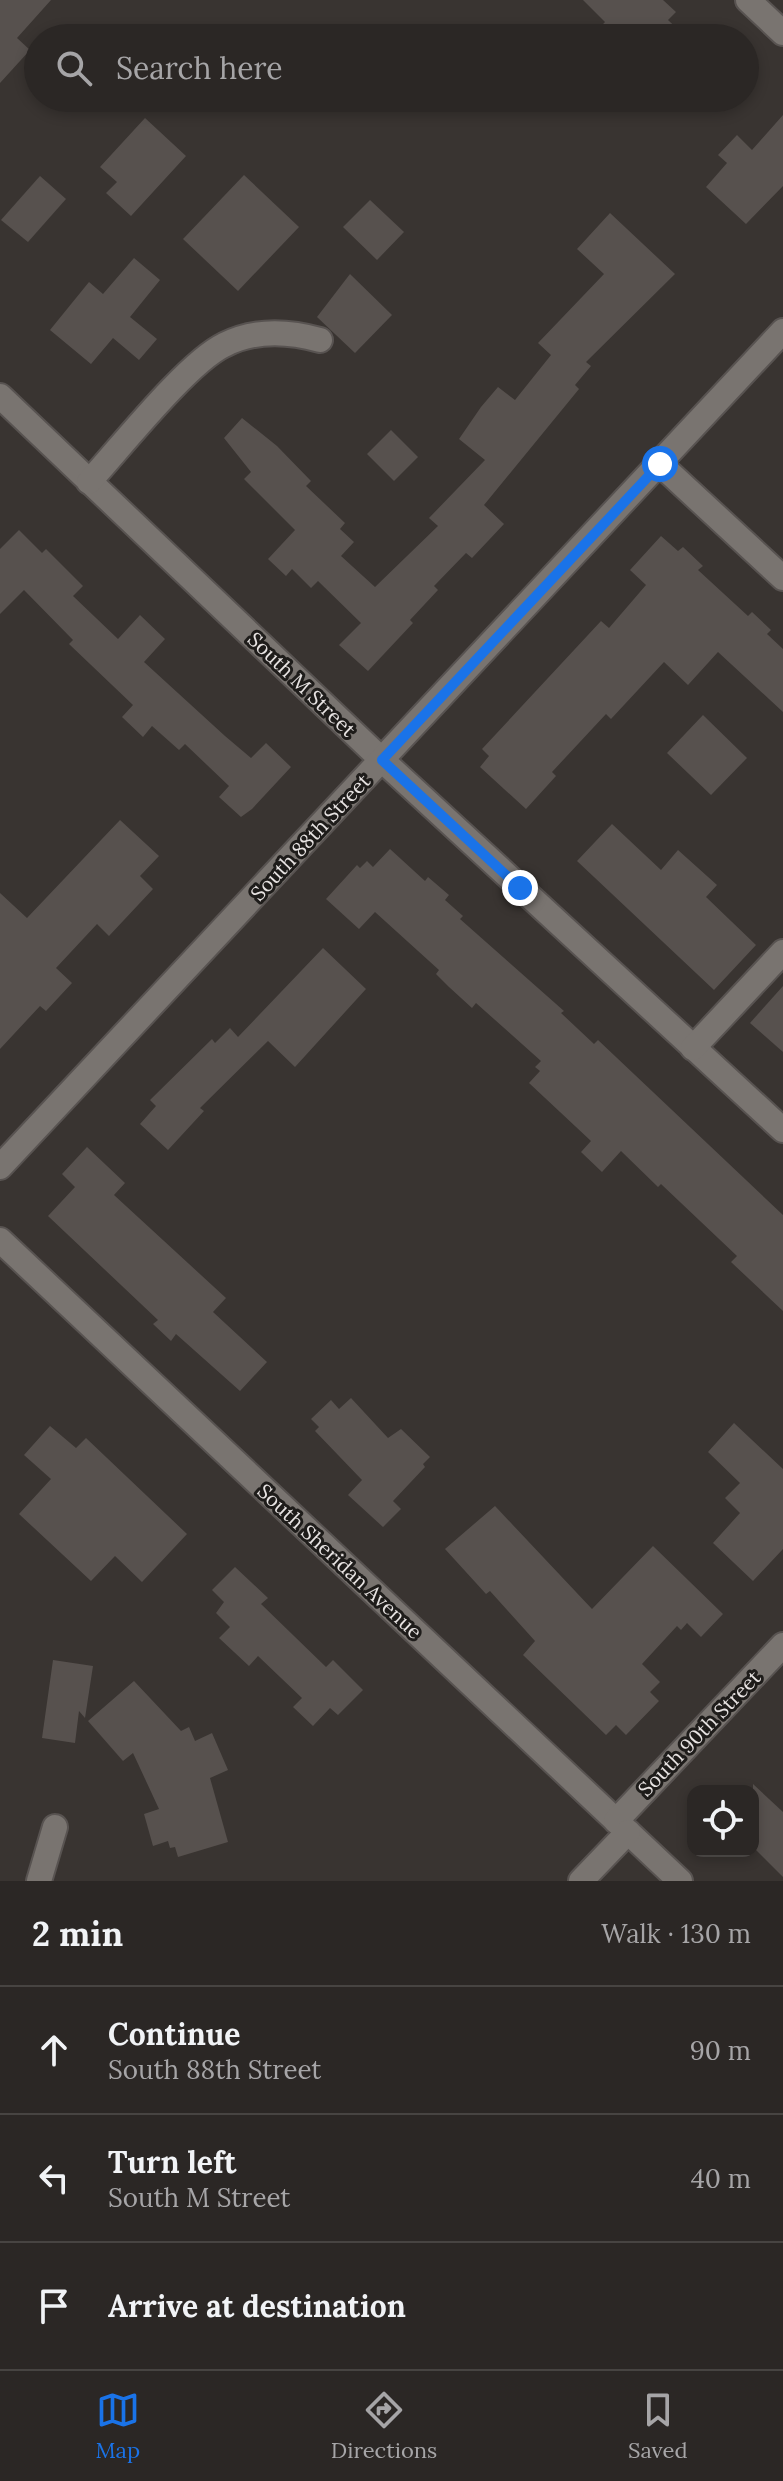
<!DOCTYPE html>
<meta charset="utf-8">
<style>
:root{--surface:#2b2725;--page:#332f2d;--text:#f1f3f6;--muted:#a6a5a7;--line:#474442;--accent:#1a73e8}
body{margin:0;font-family:Lora,serif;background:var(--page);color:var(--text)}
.controls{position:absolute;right:24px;bottom:24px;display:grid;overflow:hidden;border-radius:16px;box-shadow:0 4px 12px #0003}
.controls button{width:72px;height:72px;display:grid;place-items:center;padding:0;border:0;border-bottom:2px solid var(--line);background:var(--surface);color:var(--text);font:40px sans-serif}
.stop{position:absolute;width:24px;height:24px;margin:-18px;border:6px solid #1a73e8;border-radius:50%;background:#fff}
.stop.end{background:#1a73e8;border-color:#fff;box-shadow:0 2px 8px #0008}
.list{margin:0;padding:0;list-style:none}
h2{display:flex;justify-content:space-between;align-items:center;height:104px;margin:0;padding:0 32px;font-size:34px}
h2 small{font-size:26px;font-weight:400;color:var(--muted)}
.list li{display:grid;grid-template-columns:52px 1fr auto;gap:24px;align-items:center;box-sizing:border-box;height:128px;padding:0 32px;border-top:2px solid var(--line)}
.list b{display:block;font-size:30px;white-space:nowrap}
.list p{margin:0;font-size:26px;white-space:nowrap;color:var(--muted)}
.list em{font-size:26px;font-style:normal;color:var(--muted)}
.icon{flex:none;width:44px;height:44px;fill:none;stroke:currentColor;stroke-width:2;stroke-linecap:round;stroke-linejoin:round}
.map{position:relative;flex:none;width:783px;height:1881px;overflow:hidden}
.search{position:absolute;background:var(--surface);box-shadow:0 4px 12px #0003;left:24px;right:24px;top:24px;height:88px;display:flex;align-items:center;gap:20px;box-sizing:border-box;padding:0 28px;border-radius:44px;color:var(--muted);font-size:30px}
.sheet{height:488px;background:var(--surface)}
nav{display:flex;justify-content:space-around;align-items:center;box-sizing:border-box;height:112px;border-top:2px solid var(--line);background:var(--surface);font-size:22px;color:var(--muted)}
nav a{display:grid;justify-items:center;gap:4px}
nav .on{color:var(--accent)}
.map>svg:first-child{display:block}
.building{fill:#57514e}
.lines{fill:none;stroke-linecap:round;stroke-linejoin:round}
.minor-casing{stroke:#585351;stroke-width:28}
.minor{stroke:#797470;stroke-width:24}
.route{stroke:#1a73e8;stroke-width:10}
.labels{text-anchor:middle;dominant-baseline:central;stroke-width:6;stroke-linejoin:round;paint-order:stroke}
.street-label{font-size:20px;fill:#e7e3e2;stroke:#1e1c1a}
</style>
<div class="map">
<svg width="783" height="1881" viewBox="0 0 783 1881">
<rect width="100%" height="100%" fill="#393431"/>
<!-- building -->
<g class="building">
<polygon points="0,0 51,0 17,38 30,50 0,83"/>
<polygon points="583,0 663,0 676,12 668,20 687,38 590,38 605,22"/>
<polygon points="783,115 783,186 746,224 706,187 727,163 718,155 737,135 752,150"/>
<polygon points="145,118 186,156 131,216 106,193 117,182 100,167"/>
<polygon points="244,175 299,227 238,291 183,239"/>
<polygon points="40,176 66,199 28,242 1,220"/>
<polygon points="370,200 404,232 377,260 343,227"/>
<polygon points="610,213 675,274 586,362 591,366 575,385 579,389 484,505 504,524 472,558 466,553 434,586 438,590 410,620 413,623 368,671 339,645 361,623 318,581 311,588 292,569 286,576 268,559 295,530 244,479 251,472 224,438 242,418 277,446 311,481 306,486 345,523 340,529 354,542 341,556 375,587 438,526 429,518 485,460 459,439 481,407 498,387 515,400 551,355 538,343 604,274 577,249"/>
<polygon points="134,258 160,280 130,317 157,339 139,360 113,338 91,364 50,330 89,282 103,294"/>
<polygon points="350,274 392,315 355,353 317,317"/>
<polygon points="391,430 418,457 394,481 367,454"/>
<polygon points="19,530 42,553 46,549 83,586 73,596 118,639 140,615 165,639 144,662 225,736 251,758 266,743 291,767 252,809 241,817 219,797 229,786 185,744 179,750 152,726 143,737 122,717 133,705 69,644 73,640 24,590 0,614 0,549"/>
<polygon points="661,536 678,551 683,547 703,566 698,570 748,616 752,612 771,630 767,634 783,649 783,712 718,652 688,685 664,662 611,719 606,714 552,772 556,776 526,809 480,767 489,756 482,749 601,621 609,628 646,585 630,570"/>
<polygon points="703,715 747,758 711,795 667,753"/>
<polygon points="120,820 159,856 140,876 153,889 109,936 97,924 56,968 72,983 46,1011 40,1006 0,1049 0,893 27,918"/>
<polygon points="612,824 661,870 678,850 717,885 706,897 756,945 714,990 577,861"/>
<polygon points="390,849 425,881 428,877 449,895 445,900 463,916 460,919 564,1011 561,1013 594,1044 598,1040 783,1215 783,1311 731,1262 737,1256 661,1184 658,1187 621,1151 602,1172 581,1152 591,1141 529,1083 540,1071 535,1067 541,1061 476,1003 472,1008 449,987 436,974 439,970 375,912 359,929 326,899 357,865 360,868 367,861 373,867"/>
<polygon points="323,948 366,989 295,1067 268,1041 200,1108 204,1111 168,1150 140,1124 156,1106 150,1100 212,1039 215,1043 230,1028 238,1037"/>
<polygon points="783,986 783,1052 750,1023"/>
<polygon points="87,1147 125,1183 114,1195 226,1298 213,1312 267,1362 240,1391 176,1334 171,1341 153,1324 158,1320 48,1216 75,1187 62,1174"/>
<polygon points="351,1398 388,1438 401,1429 430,1457 423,1464 425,1467 393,1501 401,1509 383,1527 348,1495 362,1480 315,1431 319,1427 311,1419 331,1400 339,1409"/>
<polygon points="734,1423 783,1469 783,1549 753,1581 713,1543 740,1513 725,1498 740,1483 708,1452"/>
<polygon points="50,1426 76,1448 86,1438 187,1534 142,1582 115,1556 91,1581 19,1514 51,1479 24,1455"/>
<polygon points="495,1506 592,1609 653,1546 723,1614 701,1637 687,1623 681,1630 677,1626 642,1664 660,1682 650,1692 659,1701 626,1735 616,1725 606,1735 523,1655 535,1641 490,1591 486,1594 445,1549"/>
<polygon points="235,1567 268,1598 261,1604 326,1667 333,1660 363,1690 338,1715 330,1708 313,1726 293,1707 302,1698 258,1656 249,1666 219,1638 230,1627 216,1613 224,1602 212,1590"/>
<polygon points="53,1660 93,1666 85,1718 79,1711 75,1743 42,1738"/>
<polygon points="134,1681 181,1731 189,1727 195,1741 212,1733 228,1770 210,1778 228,1842 178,1857 175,1847 170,1848 168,1841 153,1846 144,1814 159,1809 133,1753 123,1761 88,1721"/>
<polygon points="753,1784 783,1812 783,1877 753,1847"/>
</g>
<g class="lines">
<!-- minor casing -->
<g class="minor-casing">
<g id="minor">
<polyline points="748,0 783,33"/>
<polyline points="0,396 382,760 783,1130"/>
<polyline points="660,464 783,578"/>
<path d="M89 482C120 448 187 363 224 345 255 329 288 331 320 340"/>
<polyline points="693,1048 783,952"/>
<polyline points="0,1167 783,331"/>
<polyline points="0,1240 680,1881"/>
<polyline points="616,1821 783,1645"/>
<polyline points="39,1881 55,1827"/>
<polyline points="581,1881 628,1832"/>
</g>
</g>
<!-- minor -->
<use href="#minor" class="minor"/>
</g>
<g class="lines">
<!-- route -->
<polyline class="route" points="520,888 382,760 660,464"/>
</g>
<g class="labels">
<!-- street labels -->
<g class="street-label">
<text transform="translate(302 684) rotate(44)">South M Street</text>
<text transform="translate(310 837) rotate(-47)">South 88th Street</text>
<text transform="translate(340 1561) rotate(43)">South Sheridan Avenue</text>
<text transform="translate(699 1733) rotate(-46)">South 90th Street</text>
</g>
</g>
</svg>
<div class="controls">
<button><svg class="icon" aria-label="locate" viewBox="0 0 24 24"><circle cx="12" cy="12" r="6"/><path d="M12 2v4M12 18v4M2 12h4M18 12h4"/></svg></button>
</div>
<div class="stop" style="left:660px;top:464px"></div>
<div class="stop end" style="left:520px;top:888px"></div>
<div class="search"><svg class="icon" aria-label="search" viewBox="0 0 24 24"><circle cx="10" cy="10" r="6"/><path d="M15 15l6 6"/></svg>Search here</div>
</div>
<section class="sheet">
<h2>2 min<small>Walk · 130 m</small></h2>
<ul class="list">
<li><svg class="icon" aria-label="ahead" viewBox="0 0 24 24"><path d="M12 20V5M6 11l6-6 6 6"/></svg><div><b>Continue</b><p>South 88th Street</p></div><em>90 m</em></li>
<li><svg class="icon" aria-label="left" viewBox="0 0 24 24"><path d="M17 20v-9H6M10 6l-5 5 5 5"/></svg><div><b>Turn left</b><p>South M Street</p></div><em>40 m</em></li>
<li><svg class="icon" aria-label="arrive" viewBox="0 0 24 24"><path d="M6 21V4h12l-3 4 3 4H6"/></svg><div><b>Arrive at destination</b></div></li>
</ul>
</section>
<nav>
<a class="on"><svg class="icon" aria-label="map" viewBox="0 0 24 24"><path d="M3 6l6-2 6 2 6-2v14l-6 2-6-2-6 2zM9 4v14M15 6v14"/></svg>Map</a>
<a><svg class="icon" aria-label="directions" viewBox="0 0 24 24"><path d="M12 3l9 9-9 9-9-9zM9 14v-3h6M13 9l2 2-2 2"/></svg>Directions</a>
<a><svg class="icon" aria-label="saved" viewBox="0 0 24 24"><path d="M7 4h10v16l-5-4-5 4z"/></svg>Saved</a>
</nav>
